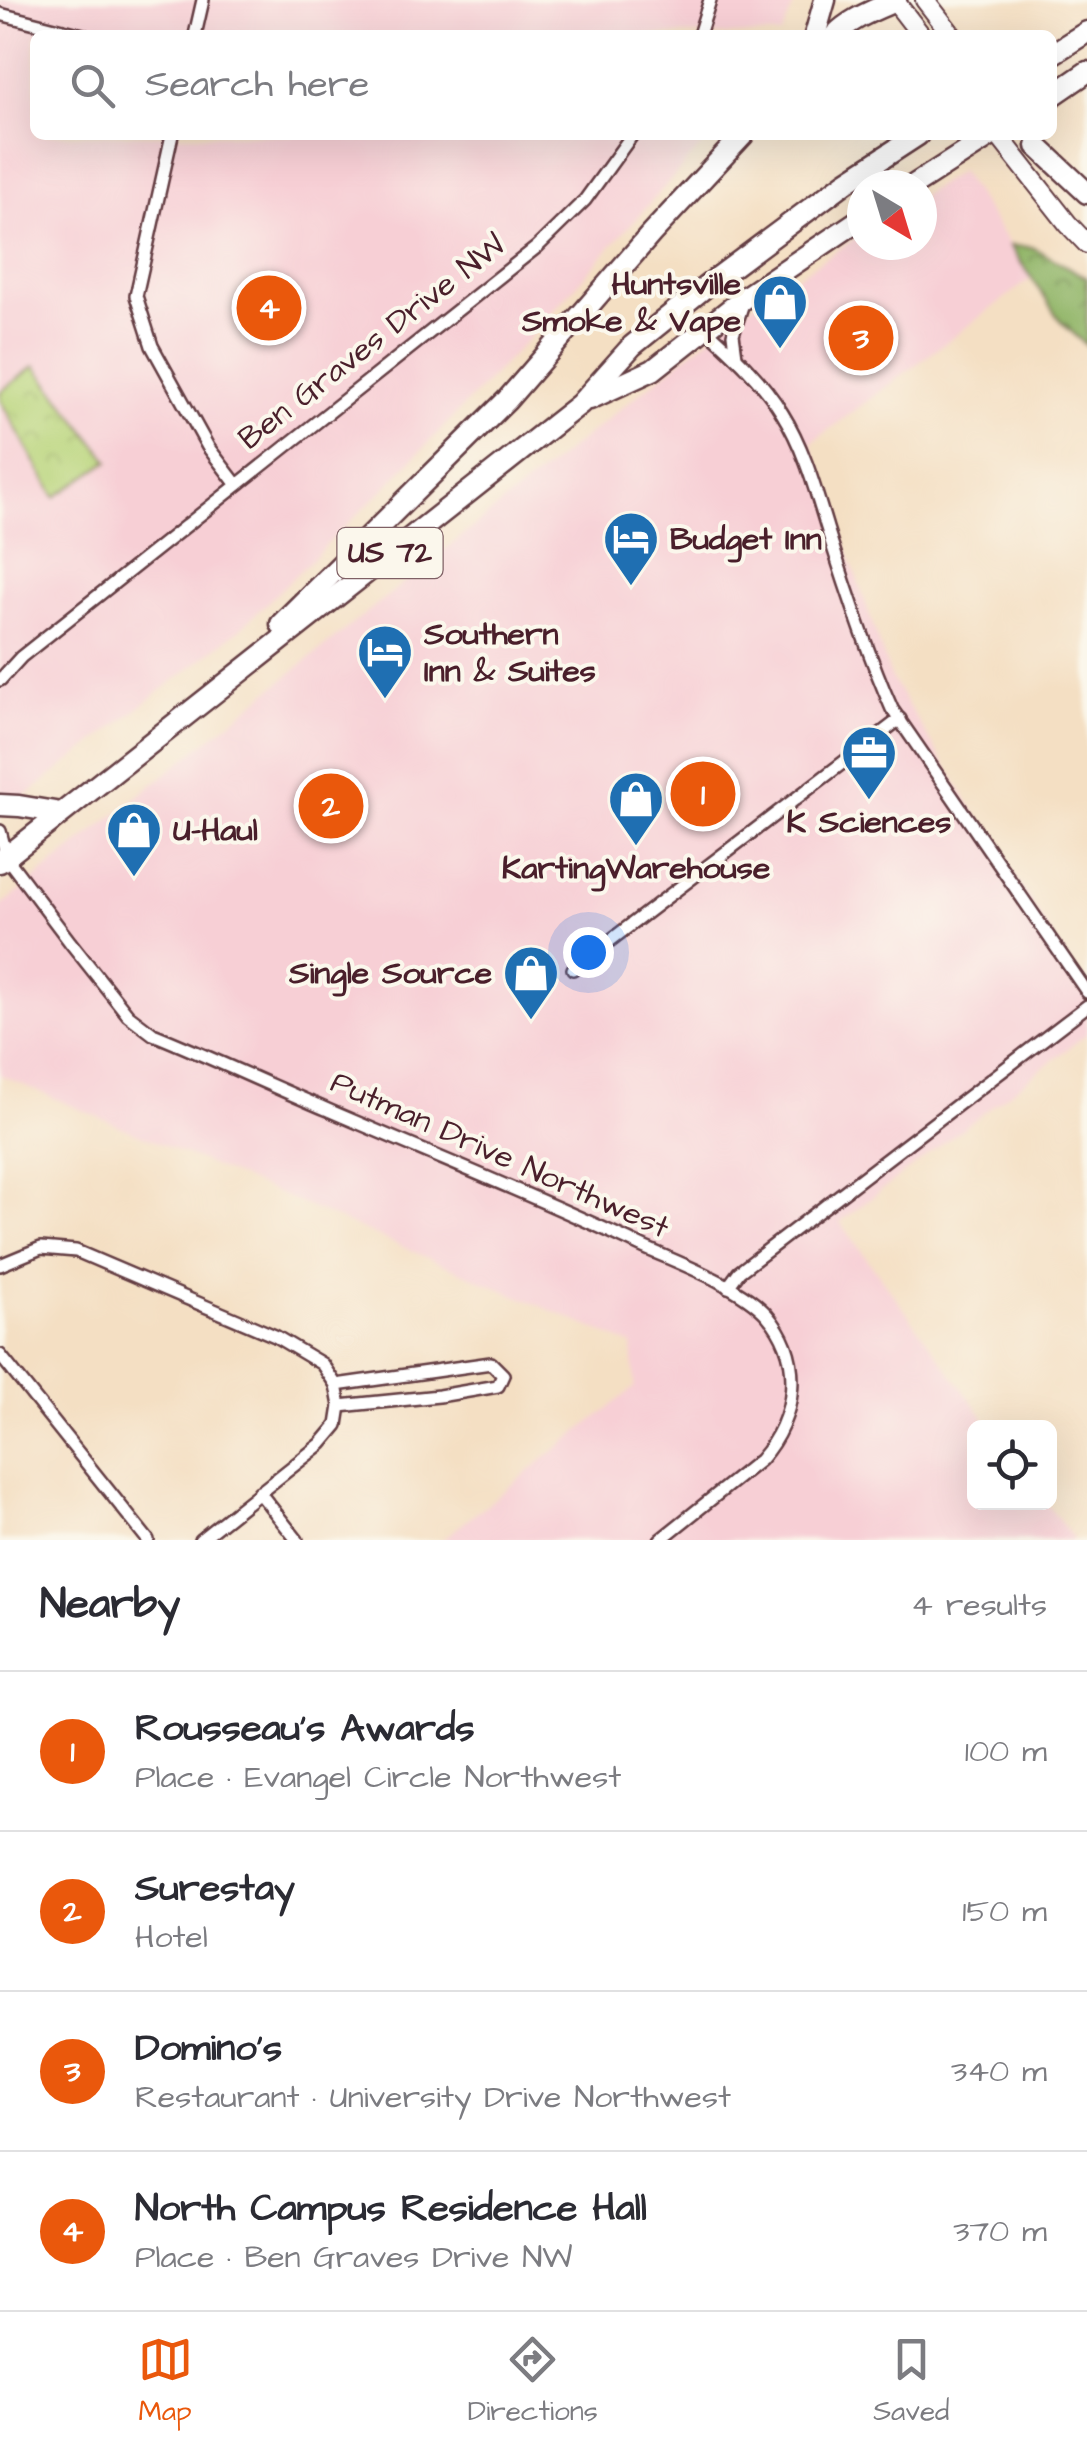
<!DOCTYPE html>
<meta charset="utf-8">
<style>
:root{--surface:#fff;--page:#f7f7f7;--text:#2b2b33;--muted:#7c7c81;--line:#e1e1e2;--accent:#ea580c}
body{margin:0;font-family:"Architects Daughter",sans-serif;background:var(--page);color:var(--text)}
.controls{position:absolute;right:30px;bottom:30px;display:grid;overflow:hidden;border-radius:15px;box-shadow:0 10px 40px #0002}
.controls button{width:90px;height:90px;display:grid;place-items:center;padding:0;border:0;border-bottom:2px solid var(--line);background:var(--surface);color:var(--text);font:50px sans-serif}
.compass{position:absolute;left:847px;top:170px;width:90px;height:90px;border-radius:50%;background:var(--surface);box-shadow:0 10px 40px #0002;rotate:142deg}
.you{position:absolute;left:588px;top:952px;width:35px;height:35px;margin:-25px;border:8px solid #fff;border-radius:50%;background:#1a73e8;box-shadow:0 0 0 15px #1a73e833}
.badge{display:grid;place-items:center;width:65px;height:65px;border-radius:50%;background:var(--accent);color:#fff;font-size:32px;font-weight:700}
.pin{position:absolute;translate:-50% -50%;border:5px solid #fff;box-shadow:0 2px 10px #0006}
.list{margin:0;padding:0;list-style:none}
h2{display:flex;justify-content:space-between;align-items:center;height:130px;margin:0;padding:0 40px;font-size:42px}
h2 small{font-size:32px;font-weight:400;color:var(--muted)}
.list li{display:grid;grid-template-columns:65px 1fr auto;gap:30px;align-items:center;box-sizing:border-box;height:160px;padding:0 40px;border-top:2px solid var(--line)}
.list b{display:block;font-size:38px;white-space:nowrap}
.list p{margin:0;font-size:32px;white-space:nowrap;color:var(--muted)}
.list em{font-size:32px;font-style:normal;color:var(--muted)}
.icon{flex:none;width:55px;height:55px;fill:none;stroke:currentColor;stroke-width:2;stroke-linecap:round;stroke-linejoin:round}
.map{position:relative;flex:none;width:1087px;height:1540px;overflow:hidden}
.search{position:absolute;background:var(--surface);box-shadow:0 10px 40px #0002;left:30px;right:30px;top:30px;height:110px;display:flex;align-items:center;gap:25px;box-sizing:border-box;padding:0 35px;border-radius:15px;color:var(--muted);font-size:38px}
.sheet{height:770px;background:var(--surface)}
nav{display:flex;justify-content:space-around;align-items:center;box-sizing:border-box;height:140px;border-top:2px solid var(--line);background:var(--surface);font-size:28px;color:var(--muted)}
nav a{display:grid;justify-items:center;gap:5px}
nav .on{color:var(--accent)}
.map>svg:first-child{display:block}
.built{fill:#f7cfd5}
.forest{fill:url(#forest-crowns);stroke:#6e6a4a;stroke-width:2.5}
.park{fill:url(#park-crowns);stroke:#817a52;stroke-width:2.5}
.lines{fill:none;stroke-linecap:round;stroke-linejoin:round}
.street-casing{stroke:#643c42;stroke-width:16}
.secondary-casing{stroke:#643c42;stroke-width:22}
.highway-casing{stroke:#643c42;stroke-width:25}
.street{stroke:#fff;stroke-width:11}
.secondary{stroke:#fff;stroke-width:18}
.highway{stroke:#fff;stroke-width:20}
.labels{text-anchor:middle;dominant-baseline:central;stroke-width:8;stroke-linejoin:round;paint-order:stroke}
.shield{fill:#fbf7ec;stroke:#7f6065;stroke-width:2.5}
.shield-label{font-size:30px;font-weight:bold;fill:#4a1f2b}
.poi-label{font-size:32px;font-weight:bold;fill:#4a1f2b;stroke:#fbf7ec;text-anchor:start}
.street-label{font-size:32px;fill:#4a1f2b;stroke:#fbf7ec}
</style>
<div class="map">
<svg width="1087" height="1540" viewBox="0 0 1087 1540">
<defs>
<pattern id="forest-crowns" width="20" height="18" patternUnits="userSpaceOnUse" patternTransform="scale(2.5)"><rect width="20" height="18" fill="#92b669"/><path d="M2 6a3 3 0 1 1 6 0M12 15a3 3 0 1 1 6 0" fill="none" stroke="#799357"/></pattern>
<pattern id="park-crowns" width="20" height="18" patternUnits="userSpaceOnUse" patternTransform="scale(2.5)"><rect width="20" height="18" fill="#b8d479"/><path d="M2 6a3 3 0 1 1 6 0M12 15a3 3 0 1 1 6 0" fill="none" stroke="#a0b669"/></pattern>
</defs>
<rect width="100%" height="100%" fill="#fbf7ec"/>
<filter id="ink" filterUnits="userSpaceOnUse"><feTurbulence type="fractalNoise" baseFrequency=".01" numOctaves="2"/><feDisplacementMap in="SourceGraphic" scale="20" xChannelSelector="R" yChannelSelector="G"/><feConvolveMatrix kernelMatrix="1 2 1 2 8 2 1 2 1" color-interpolation-filters="sRGB"/></filter>
<filter id="wash" filterUnits="userSpaceOnUse"><feTurbulence type="fractalNoise" baseFrequency=".0048" numOctaves="4" result="noise"/><feDisplacementMap in="SourceGraphic" scale="40" xChannelSelector="R" yChannelSelector="G"/><feGaussianBlur stdDeviation="2.25" result="paint"/><feColorMatrix in="noise" values="0 0 0 0 0 0 0 0 0 0 0 0 0 0 0 0 0 1.4 0 .05"/><feComposite in="paint" operator="in"/></filter>
<g filter="url(#wash)">
<rect width="100%" height="100%" fill="#f4dfc3"/>
<!-- built -->
<g class="built">
<polygon points="0,0 796,0 781,35 35,35 35,135 711,135 529,338 381,492 240,629 0,816"/>
<polygon points="960,171 1032,278 811,443 891,678 1087,992 1087,1034 840,1222 991,1427 974,1428 974,1502 1046,1503 1074,1540 442,1540 635,1387 632,1345 0,1075 0,907 736,316 862,234 862,245 922,245 922,195"/>
</g>
<!-- forest -->
<polygon class="forest" points="1010,246 1032,247 1087,278 1087,346 1061,322"/>
<!-- park -->
<polygon class="park" points="35,366 109,461 55,497 0,400 0,392"/>
</g>
<g filter="url(#ink)">
<g class="lines">
<!-- street casing -->
<g class="street-casing">
<g id="street">
<polyline points="0,14 83,35"/>
<polyline points="195,35 203,0"/>
<polyline points="699,35 710,0"/>
<polyline points="172,135 136,296 152,346 208,447 237,485"/>
<path d="M705 328C734 354 762 380 782 413 804 448 815 489 827 528 846 589 866 650 892 709L1087 992"/>
<polyline points="736,356 733,334 743,303"/>
<polyline points="0,680 21,657 537,247 585,200 632,135"/>
<polyline points="0,831 7,857"/>
<path d="M3 853 70 942 128 1015 153 1034C212 1058 269 1085 328 1110 432 1155 538 1197 641 1246 678 1263 740 1285 767 1315 805 1359 797 1418 760 1460L660 1540"/>
<polyline points="573,969 900,719"/>
<polyline points="0,1265 41,1248 76,1251 275,1336 322,1364 336,1385 340,1406 337,1425 321,1444 200,1540"/>
<polyline points="728,1287 739,1272 1087,1006"/>
<polyline points="0,1355 148,1540"/>
<polyline points="336,1385 491,1363 503,1375 498,1386 439,1396 340,1406"/>
<polyline points="259,1492 297,1540"/>
</g>
</g>
<!-- secondary casing -->
<g class="secondary-casing">
<g id="secondary">
<polyline points="894,0 921,35"/>
<polyline points="925,0 952,35"/>
<polyline points="998,135 1068,224 1087,244"/>
</g>
</g>
<!-- highway casing -->
<g class="highway-casing">
<g id="highway">
<polyline points="815,35 825,0"/>
<path d="M835 35C853 17 874 11 896 0"/>
<polyline points="1052,54 1087,32"/>
<polyline points="1052,96 1087,72"/>
<polyline points="1037,146 1087,193"/>
<polyline points="914,185 992,135"/>
<polyline points="590,399 653,370 748,295 862,218"/>
<polyline points="281,624 507,400 651,234 743,135"/>
<polyline points="0,805 19,806 61,813"/>
<polyline points="0,862 580,404 632,346 709,284 846,182 918,135"/>
</g>
</g>
<!-- street -->
<use href="#street" class="street"/>
<!-- secondary -->
<use href="#secondary" class="secondary"/>
<!-- highway -->
<use href="#highway" class="highway"/>
</g>
</g>
<!-- icons -->
<defs>
<g id="shop-pin" transform="scale(2.875)"><path d="M0 17L-7.5 6A9.5 9.5 0 1 1 7.5 6Z" fill="#1f6fb2" stroke="#fbf7ec"/><path d="M-5-2.5h2.3a2.7 3.5 0 0 1 5.4 0H5L5.5 6h-11ZM-1.5-2.5h3a1.5 2.3 0 0 0-3 0Z" fill="#fff"/></g>
<g id="hotel-pin" transform="scale(2.875)"><path d="M0 17L-7.5 6A9.5 9.5 0 1 1 7.5 6Z" fill="#1f6fb2" stroke="#fbf7ec"/><path d="M-6-4.5h1.5V1H6V5H4.5V3h-9V5H-6ZM-4 0a1.8 1.8 0 1 1 3.6 0ZM.5 0V-2.5h3Q6-2.5 6 0Z" fill="#fff"/></g>
<g id="office-pin" transform="scale(2.875)"><path d="M0 17L-7.5 6A9.5 9.5 0 1 1 7.5 6Z" fill="#1f6fb2" stroke="#fbf7ec"/><path d="M-6-3h4V-5.5h4V-3h4V5H-6ZM-1-4.5V-3h2v-1.5ZM-6 0V1H6V0Z" fill="#fff"/></g>
</defs>
<g fill-rule="evenodd">
<use href="#shop-pin" x="780" y="302"/>
<use href="#hotel-pin" x="631" y="539"/>
<use href="#hotel-pin" x="385" y="652"/>
<use href="#office-pin" x="869" y="753"/>
<use href="#shop-pin" x="636" y="799"/>
<use href="#shop-pin" x="134" y="830"/>
<use href="#shop-pin" x="531" y="973"/>
</g>
<g class="labels">
<!-- shield labels -->
<rect class="shield" x="337.5" y="528" width="105" height="50" rx="8"/>
<g class="shield-label">
<text x="390" y="553">US 72</text>
</g>
<!-- poi labels -->
<g class="poi-label">
<text x="741" y="284" text-anchor="end">Huntsville<tspan x="741" dy="37">Smoke &amp; Vape</tspan></text>
<text x="670" y="539">Budget Inn</text>
<text x="424" y="634">Southern<tspan x="424" dy="37">Inn &amp; Suites</tspan></text>
<text x="869" y="822" text-anchor="middle">K Sciences</text>
<text x="173" y="830">U-Haul</text>
<text x="636" y="868" text-anchor="middle">KartingWarehouse</text>
<text x="492" y="973" text-anchor="end">Single Source</text>
</g>
<!-- street labels -->
<g class="street-label">
<text transform="translate(372 342) rotate(-38)">Ben Graves Drive NW</text>
<text transform="translate(500 1155) rotate(24)">Putman Drive Northwest</text>
</g>
</g>
</svg>
<div class="controls">
<button><svg class="icon" aria-label="locate" viewBox="0 0 24 24"><circle cx="12" cy="12" r="6"/><path d="M12 2v4M12 18v4M2 12h4M18 12h4"/></svg></button>
</div>
<svg class="compass" viewBox="-18 -18 36 36"><path d="M0-13l5 13h-10z" fill="#e53935"/><path d="M0 13l5-13h-10z" fill="#7c7c81"/></svg>
<div class="you"></div>
<div class="pin badge" style="left:703px;top:794px">1</div>
<div class="pin badge" style="left:331px;top:806px">2</div>
<div class="pin badge" style="left:861px;top:338px">3</div>
<div class="pin badge" style="left:269px;top:308px">4</div>
<div class="search"><svg class="icon" aria-label="search" viewBox="0 0 24 24"><circle cx="10" cy="10" r="6"/><path d="M15 15l6 6"/></svg>Search here</div>
</div>
<section class="sheet">
<h2>Nearby<small>4 results</small></h2>
<ul class="list">
<li><span class="badge">1</span><div><b>Rousseau's Awards</b><p>Place · Evangel Circle Northwest</p></div><em>100 m</em></li>
<li><span class="badge">2</span><div><b>Surestay</b><p>Hotel</p></div><em>150 m</em></li>
<li><span class="badge">3</span><div><b>Domino's</b><p>Restaurant · University Drive Northwest</p></div><em>340 m</em></li>
<li><span class="badge">4</span><div><b>North Campus Residence Hall</b><p>Place · Ben Graves Drive NW</p></div><em>370 m</em></li>
</ul>
</section>
<nav>
<a class="on"><svg class="icon" aria-label="map" viewBox="0 0 24 24"><path d="M3 6l6-2 6 2 6-2v14l-6 2-6-2-6 2zM9 4v14M15 6v14"/></svg>Map</a>
<a><svg class="icon" aria-label="directions" viewBox="0 0 24 24"><path d="M12 3l9 9-9 9-9-9zM9 14v-3h6M13 9l2 2-2 2"/></svg>Directions</a>
<a><svg class="icon" aria-label="saved" viewBox="0 0 24 24"><path d="M7 4h10v16l-5-4-5 4z"/></svg>Saved</a>
</nav>
